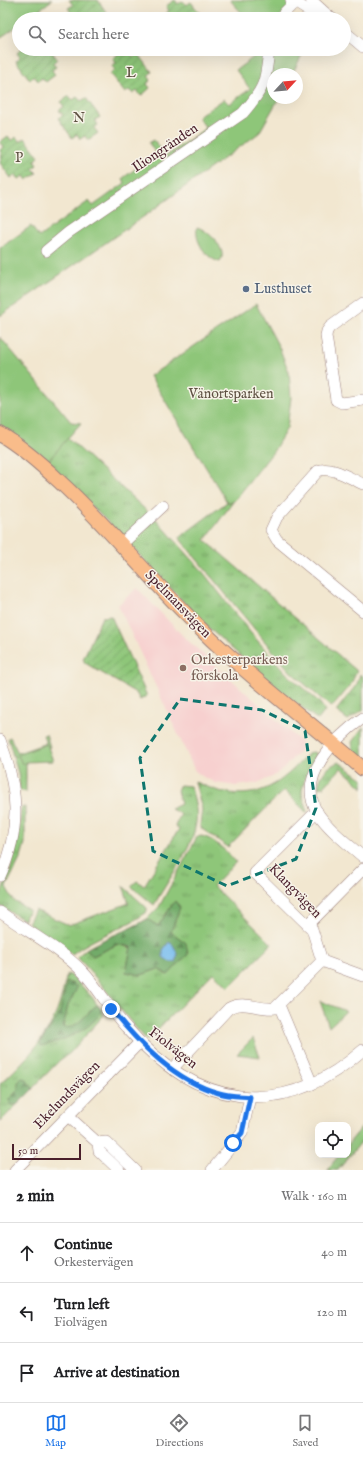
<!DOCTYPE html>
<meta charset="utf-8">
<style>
:root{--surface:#fff;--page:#f6f6f6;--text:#202124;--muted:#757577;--line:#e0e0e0;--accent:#1a73e8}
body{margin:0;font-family:"IM FELL English",serif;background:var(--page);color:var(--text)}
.controls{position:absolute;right:12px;bottom:12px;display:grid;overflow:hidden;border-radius:8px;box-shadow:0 4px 16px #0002}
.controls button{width:36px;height:36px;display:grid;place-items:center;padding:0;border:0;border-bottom:1px solid var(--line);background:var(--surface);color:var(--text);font:20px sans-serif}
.compass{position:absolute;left:267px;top:68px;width:36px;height:36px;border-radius:50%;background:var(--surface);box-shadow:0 4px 16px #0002;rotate:64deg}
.scale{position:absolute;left:12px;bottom:10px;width:69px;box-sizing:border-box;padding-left:4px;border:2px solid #4a1f2b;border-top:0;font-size:11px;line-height:14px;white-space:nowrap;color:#4a1f2b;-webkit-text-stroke:3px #f7f3e8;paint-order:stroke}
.stop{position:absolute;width:12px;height:12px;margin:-9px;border:3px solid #1a73e8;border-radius:50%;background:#fff}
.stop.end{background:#1a73e8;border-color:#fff;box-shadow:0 1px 4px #0008}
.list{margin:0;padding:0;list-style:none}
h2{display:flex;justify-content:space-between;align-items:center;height:52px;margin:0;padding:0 16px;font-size:17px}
h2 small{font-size:13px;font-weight:400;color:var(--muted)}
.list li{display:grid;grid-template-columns:26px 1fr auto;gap:12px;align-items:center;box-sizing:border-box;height:60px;padding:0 16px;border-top:1px solid var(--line)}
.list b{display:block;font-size:15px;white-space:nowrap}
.list p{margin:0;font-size:13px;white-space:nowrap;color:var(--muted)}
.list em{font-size:13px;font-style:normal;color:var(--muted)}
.icon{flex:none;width:22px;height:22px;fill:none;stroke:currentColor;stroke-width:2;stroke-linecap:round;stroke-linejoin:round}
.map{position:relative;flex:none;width:363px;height:1170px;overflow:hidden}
.search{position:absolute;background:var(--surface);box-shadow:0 4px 16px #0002;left:12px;right:12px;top:12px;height:44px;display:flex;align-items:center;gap:10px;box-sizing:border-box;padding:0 14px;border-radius:22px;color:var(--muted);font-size:15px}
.sheet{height:232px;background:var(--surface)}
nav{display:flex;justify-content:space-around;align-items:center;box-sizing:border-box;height:56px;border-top:1px solid var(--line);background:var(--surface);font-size:11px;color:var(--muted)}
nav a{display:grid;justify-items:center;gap:2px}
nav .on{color:var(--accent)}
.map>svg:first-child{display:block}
.built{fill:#f7d0cf}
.grass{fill:url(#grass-tufts);stroke:#6c7252}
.forest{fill:url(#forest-firs);stroke:#5e654a}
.park{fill:#8ec679;stroke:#6c7252}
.garden{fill:url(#garden-furrows);stroke:#6c7252}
.water{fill:#78bdef;stroke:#616e8d}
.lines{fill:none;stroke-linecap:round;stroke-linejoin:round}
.minor-casing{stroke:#9e837e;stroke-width:12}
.major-casing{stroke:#9e837e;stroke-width:16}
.minor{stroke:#fff;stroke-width:11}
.major{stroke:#f9bc8a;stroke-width:14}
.route{stroke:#1a73e8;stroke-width:5}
.marked{fill:none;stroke:#0f766e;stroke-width:3;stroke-dasharray:8 5;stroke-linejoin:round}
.service-dot{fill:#5c6f8a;stroke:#f7f3e8;stroke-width:1.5}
.education-dot{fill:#8d6e63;stroke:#f7f3e8;stroke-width:1.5}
.labels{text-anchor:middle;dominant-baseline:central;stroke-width:3;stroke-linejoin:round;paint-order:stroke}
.park-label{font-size:14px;fill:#5e5142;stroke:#f7f3e8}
.street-label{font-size:14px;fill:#4a1f2b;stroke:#f7f3e8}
.service-label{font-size:14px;fill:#4e5e75;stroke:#f7f3e8;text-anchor:start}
.education-label{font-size:14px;fill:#785e54;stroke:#f7f3e8;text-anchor:start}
</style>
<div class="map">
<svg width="363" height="1170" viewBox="0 0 363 1170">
<defs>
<pattern id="grass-tufts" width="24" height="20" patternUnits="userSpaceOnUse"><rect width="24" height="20" fill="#8ec679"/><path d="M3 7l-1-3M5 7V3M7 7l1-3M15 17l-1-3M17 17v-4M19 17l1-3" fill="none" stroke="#76a063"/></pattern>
<pattern id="forest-firs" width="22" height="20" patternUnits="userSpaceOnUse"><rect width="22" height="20" fill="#72ab69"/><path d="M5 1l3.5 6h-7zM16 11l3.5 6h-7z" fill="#608b57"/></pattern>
<pattern id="garden-furrows" width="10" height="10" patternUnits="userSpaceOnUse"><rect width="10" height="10" fill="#8ec679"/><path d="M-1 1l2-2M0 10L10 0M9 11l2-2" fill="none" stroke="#76a063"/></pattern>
</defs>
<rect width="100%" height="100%" fill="#f7f3e8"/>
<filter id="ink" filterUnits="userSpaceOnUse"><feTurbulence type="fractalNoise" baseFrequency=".025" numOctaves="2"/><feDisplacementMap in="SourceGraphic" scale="8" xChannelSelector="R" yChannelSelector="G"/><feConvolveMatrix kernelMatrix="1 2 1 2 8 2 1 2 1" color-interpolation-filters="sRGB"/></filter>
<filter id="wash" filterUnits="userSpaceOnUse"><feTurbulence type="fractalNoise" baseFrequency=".012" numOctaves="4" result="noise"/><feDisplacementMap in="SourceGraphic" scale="16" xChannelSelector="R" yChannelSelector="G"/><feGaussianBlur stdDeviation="0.9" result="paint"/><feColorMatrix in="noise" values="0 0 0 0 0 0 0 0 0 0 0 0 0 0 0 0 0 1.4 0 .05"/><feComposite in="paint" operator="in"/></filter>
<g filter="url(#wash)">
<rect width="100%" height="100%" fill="#f2e7d0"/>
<!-- built -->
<polygon class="built" points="137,588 184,637 300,741 301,750 282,770 272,777 257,783 236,786 216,783 205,778 195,771 118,605"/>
<!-- grass -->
<g class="grass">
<polygon points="0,375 150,514 124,538 47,462"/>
<polygon points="227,502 233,502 205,540 357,671 350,686 334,705 331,707 326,703 290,671 271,649 180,539 180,537"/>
<polygon points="155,518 199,567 250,632 286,673 320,703 325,711 318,720 278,689 204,624 128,543"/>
<polygon points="360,674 363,677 363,710 348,720 336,711 357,684"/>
<polygon points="46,734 50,747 48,748 47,745 26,762 26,792 20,790 18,773 8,738 10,737 18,753 46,743 43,735"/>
<path d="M313 752 317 754C312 762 301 785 302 794 303 800 308 806 307 813L284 790 228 847 202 829 200 825 202 810 195 782C206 786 218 792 230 793 266 798 287 777 309 753Z"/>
<path d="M339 762 363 779V788L341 768 324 787 318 788C320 775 327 766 339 762Z"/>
<path d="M180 785 190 786C194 797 198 811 196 822 194 846 166 883 154 905L131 886 137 881 144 886 179 829 175 826 181 814 171 809 181 804 177 791Z"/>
<path d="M25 807V843L21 857 6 887 14 901 29 910 24 920 0 906C0 889 6 882 11 867 17 848 20 828 21 808Z"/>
<path d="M201 836C214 838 227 852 236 862L213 886 272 944 229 987 213 973 147 1040C122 1014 103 983 77 957L86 949 93 956 118 944 131 948 126 972 141 975 158 969 167 975 186 943 171 932 180 907 175 901 158 926 147 919 159 907 197 837Z"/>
<path d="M123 886 147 908V912C124 929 95 936 72 954L28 923 35 910 69 925 129 903Z"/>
<path d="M67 974 72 976 92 997 104 1015 70 1053 60 1060 0 1122V1084C19 1067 41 1044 52 1022 60 1007 63 990 67 974Z"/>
<polygon points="363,1126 363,1140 338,1170 327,1170 339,1155 348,1155 348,1144"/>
</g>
<!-- forest -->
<g class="forest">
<path d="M175 901 180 907 171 932 186 943 188 954 168 975 158 969 141 975 126 972 131 947 118 944 93 956 86 949C106 937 127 931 147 919L158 926Z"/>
<path d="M67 982 74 984 77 988 68 1006 63 1027C74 1031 87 1014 94 1007L98 1005 102 1011C90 1031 62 1041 41 1046L40 1043 59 1015Z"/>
<polygon points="22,1078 26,1079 33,1089 17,1105 10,1105 9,1099 18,1090 18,1082"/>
</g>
<!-- park -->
<g class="park">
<polygon points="0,0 52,0 27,19 19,19 19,25 0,38"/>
<polygon points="230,0 295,0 284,13 291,19 247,19"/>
<polygon points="259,49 305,49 292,74 273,74 273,98 279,98 259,133 146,215 0,316 0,248 31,226 39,237 89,201 93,206 125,183 123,178 156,154 149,143 154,140 166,156 206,128 198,117 224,99 229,104 250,89 236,70 259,53"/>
<path d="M197 227C208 230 229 250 220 262 206 259 194 240 197 227Z"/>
<polygon points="256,304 279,347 289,372 291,398 287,428 273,452 235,500 233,502 227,502 150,376"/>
<polygon points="0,337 71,422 81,423 47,462 0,429"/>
<polygon points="363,727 363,761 354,753 352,742"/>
<polygon points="47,744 53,761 26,762 22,764 18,755"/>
<polygon points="320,1001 346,1011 329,1027"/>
<polygon points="253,1038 260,1057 237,1054"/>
</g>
<!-- garden -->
<g class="garden">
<polygon points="69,0 98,0 108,15 105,19 69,19 67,16 71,13 68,8 73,5"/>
<polygon points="175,0 178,4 183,1 186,5 191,2 204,19 168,19 165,14 169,11 166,6"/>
<polygon points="21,49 50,49 57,59 53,63 56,67 52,70 55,75 46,82 42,78 38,81 34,76 30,80 16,61 20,57 17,53"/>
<polygon points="122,51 125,56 130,52 133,57 138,53 152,72 148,76 151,80 147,84 150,88 141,96 137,91 133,94 129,90 125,93 110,74 115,70 112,66 116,63 113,58"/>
<polygon points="69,96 73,100 77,97 81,101 86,98 100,117 95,120 98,125 94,128 98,133 88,140 85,136 80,139 77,134 72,138 58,118 63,115 59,110 64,107 61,102"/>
<polygon points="8,136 12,141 16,137 20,142 25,138 39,157 34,161 37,165 33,169 37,173 27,180 24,176 19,179 16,175 11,178 0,163 2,155 0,150 3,147 0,142"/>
<polygon points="111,616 147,696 140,700 136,693 85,663 83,659 102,617"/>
</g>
<!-- water -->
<polygon class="water" points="169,942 173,945 178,954 175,962 170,962 163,957 163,950"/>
</g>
<g filter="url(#ink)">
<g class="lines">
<!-- minor casing -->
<g class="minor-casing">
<g id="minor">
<polyline points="291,0 322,19"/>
<polyline points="311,0 332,19"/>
<polyline points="282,19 284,13 297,0"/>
<polyline points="344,31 363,47"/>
<path d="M46 251 69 232 243 113C265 88 266 81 269 49"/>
<polyline points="363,303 330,327 327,331 326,336 336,400 342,403 363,400"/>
<path d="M363 484C351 479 331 465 318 471L277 517 271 530 277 540 363 611"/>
<polyline points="122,544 163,506"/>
<path d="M363 718C336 737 296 776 317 812 328 829 348 844 363 857"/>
<path d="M0 740C18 788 22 828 0 876"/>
<path d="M0 912C27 932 60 948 83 972 99 989 110 1010 126 1027 196 1107 280 1123 363 1050"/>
<polyline points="308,925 363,869"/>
<polyline points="322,961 363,976"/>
<polyline points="279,1005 312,1084"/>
<path d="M172 1069 229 1008C244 1000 259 1010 275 1008L322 961 312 929 255 873 317 811"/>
<polyline points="68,1116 98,1143 99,1151 119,1170"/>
<polyline points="98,1143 106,1142 135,1170"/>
<polyline points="15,1170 140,1042"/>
<polyline points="212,1170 242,1133 250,1097"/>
</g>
</g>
<!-- major casing -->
<g class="major-casing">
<path id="major" d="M0 434C22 447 41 464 59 481 104 522 142 570 185 613 239 670 304 717 363 769"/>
</g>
<!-- minor -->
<use href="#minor" class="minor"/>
<!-- major -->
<use href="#major" class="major"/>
</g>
</g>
<g class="lines" filter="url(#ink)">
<!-- route -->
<path class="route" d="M111 1009C139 1044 175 1081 219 1093 229 1096 240 1096 250 1097L242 1133 233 1143"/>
</g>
<!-- marked area -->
<path class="marked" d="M180 699 262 710 305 731 316 808 296 859 227 886 153 851 140 758Z"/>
<!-- markers -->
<circle class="service-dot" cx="246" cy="289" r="4"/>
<circle class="education-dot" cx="183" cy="668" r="4"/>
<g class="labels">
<!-- park labels -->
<g class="park-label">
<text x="131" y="73">L</text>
<text x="79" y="118">N</text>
<text x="19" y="158">P</text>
<text x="231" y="394">Vänortsparken</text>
</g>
<!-- street labels -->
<g class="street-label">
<text transform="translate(165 148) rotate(-34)">Iliongränden</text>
<text transform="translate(178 604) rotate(46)">Spelmansvägen</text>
<text transform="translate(295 891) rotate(46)">Klangvägen</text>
<text transform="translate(173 1048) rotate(38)">Fiolvägen</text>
<text transform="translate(67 1095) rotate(-46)">Ekelundsvägen</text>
</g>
<!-- service labels -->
<g class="service-label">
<text x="254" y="289">Lusthuset</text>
</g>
<!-- education labels -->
<g class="education-label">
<text x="191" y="660">Orkesterparkens<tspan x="191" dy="16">förskola</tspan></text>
</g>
</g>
</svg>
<div class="controls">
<button><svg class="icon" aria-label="locate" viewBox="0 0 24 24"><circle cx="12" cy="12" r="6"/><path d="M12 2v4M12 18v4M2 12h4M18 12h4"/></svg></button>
</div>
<svg class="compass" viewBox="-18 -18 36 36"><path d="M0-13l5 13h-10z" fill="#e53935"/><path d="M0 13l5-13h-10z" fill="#757577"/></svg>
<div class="scale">50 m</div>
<div class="stop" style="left:233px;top:1143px"></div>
<div class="stop end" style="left:111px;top:1009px"></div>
<div class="search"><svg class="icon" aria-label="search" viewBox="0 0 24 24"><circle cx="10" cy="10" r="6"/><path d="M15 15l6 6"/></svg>Search here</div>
</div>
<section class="sheet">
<h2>2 min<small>Walk · 160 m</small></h2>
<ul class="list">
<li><svg class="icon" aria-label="ahead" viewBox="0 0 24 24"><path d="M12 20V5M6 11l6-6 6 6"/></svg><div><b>Continue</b><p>Orkestervägen</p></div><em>40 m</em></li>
<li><svg class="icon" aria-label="left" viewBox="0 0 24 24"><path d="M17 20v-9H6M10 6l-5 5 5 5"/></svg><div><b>Turn left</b><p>Fiolvägen</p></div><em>120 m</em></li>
<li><svg class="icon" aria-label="arrive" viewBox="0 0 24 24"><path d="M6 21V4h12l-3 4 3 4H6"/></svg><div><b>Arrive at destination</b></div></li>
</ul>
</section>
<nav>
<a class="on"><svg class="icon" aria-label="map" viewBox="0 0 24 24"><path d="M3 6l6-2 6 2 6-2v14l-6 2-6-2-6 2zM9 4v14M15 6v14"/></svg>Map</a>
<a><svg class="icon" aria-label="directions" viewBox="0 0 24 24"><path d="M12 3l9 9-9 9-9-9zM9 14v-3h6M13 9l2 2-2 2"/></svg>Directions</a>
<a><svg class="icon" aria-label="saved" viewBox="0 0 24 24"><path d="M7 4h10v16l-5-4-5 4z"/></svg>Saved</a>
</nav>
